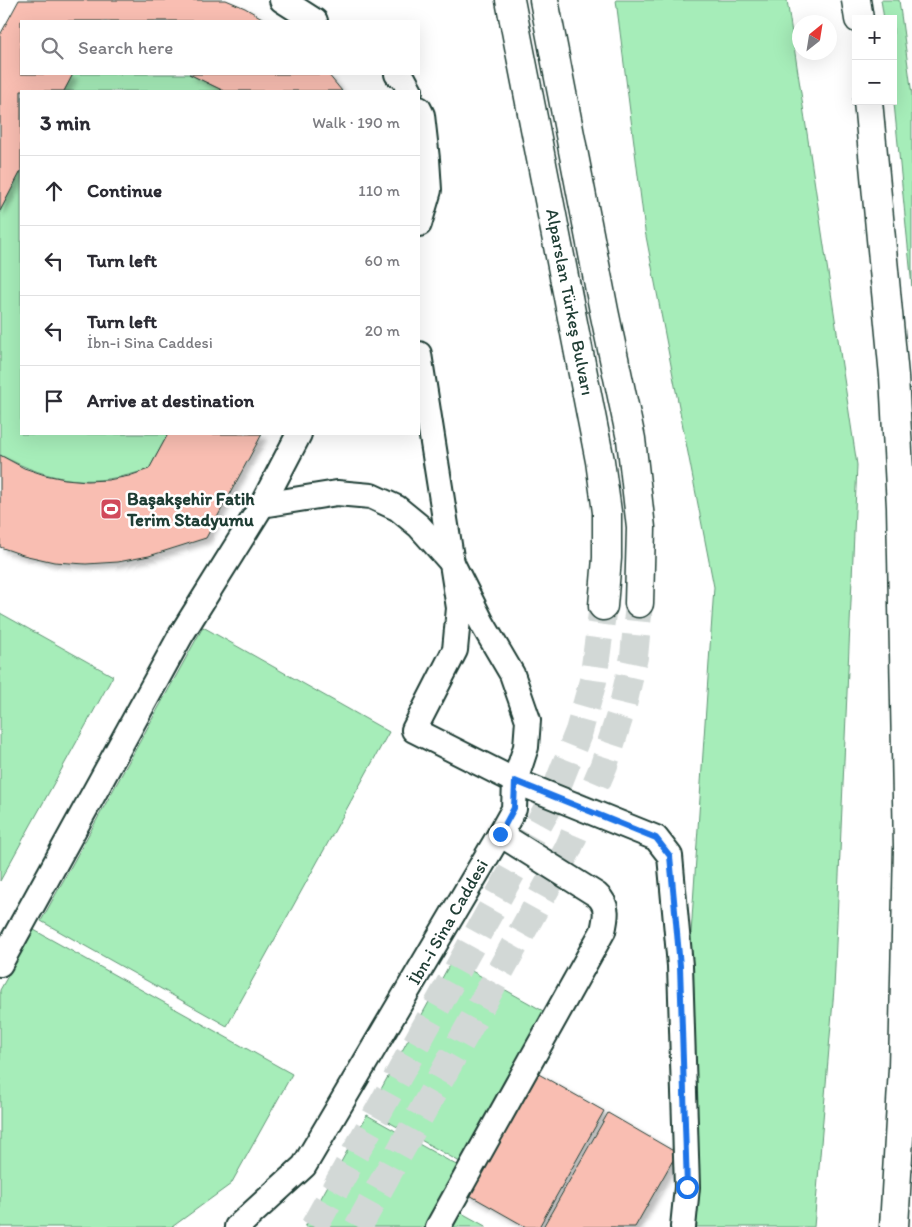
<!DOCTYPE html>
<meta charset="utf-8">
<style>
:root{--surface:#fff;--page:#f7f7f7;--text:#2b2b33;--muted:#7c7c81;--line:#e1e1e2}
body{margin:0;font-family:Itim,sans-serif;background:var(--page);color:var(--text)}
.controls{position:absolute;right:15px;top:15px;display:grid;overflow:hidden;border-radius:0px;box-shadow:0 5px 20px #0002}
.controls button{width:45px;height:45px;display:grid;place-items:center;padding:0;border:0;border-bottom:1px solid var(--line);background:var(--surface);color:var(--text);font:25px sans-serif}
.compass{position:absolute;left:792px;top:15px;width:45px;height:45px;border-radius:50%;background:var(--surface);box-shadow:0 5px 20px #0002;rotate:30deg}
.stop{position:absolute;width:15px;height:15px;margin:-11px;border:4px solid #1a73e8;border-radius:50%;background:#fff}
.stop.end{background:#1a73e8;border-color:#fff;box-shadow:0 1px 5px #0008}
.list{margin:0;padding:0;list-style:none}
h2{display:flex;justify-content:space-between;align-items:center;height:65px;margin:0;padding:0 20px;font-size:21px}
h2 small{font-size:16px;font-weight:400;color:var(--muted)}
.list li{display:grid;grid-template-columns:32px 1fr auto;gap:15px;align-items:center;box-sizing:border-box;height:70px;padding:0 20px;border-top:1px solid var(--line)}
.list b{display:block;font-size:19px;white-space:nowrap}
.list p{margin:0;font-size:16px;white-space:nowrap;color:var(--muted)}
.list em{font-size:16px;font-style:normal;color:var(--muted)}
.icon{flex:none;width:28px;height:28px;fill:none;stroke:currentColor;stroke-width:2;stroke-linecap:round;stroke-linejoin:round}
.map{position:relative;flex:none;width:912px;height:1227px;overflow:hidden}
.search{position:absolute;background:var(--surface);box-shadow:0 5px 20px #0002;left:20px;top:20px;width:400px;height:55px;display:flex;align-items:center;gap:12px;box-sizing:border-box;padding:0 18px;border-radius:0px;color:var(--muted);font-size:19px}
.panel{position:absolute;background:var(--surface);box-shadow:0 5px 20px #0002;left:20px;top:90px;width:400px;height:345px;border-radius:0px}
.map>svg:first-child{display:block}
.green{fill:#a6edb9;stroke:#629576}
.building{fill:#f9beb2;stroke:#1f3d34;filter:url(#shadow)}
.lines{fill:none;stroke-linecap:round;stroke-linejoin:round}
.major-tunnel{stroke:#d2d8d6;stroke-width:28;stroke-dasharray:28 14;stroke-linecap:butt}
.minor-casing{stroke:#1f3d34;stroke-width:28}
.major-casing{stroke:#1f3d34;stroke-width:31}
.highway-casing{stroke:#1f3d34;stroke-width:31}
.minor{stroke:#fff;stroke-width:24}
.major{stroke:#fff;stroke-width:28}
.highway{stroke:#fff;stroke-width:28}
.route{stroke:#1a73e8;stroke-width:6}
.labels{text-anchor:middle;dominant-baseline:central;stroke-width:5;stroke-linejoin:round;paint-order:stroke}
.street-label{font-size:18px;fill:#1f3d34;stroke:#fff}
.poi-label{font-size:18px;font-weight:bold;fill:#1f3d34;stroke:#fff;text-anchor:start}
</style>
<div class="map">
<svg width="912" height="1227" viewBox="0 0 912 1227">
<defs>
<filter id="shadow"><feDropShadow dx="4.5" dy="4.5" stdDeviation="2.5" flood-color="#0004"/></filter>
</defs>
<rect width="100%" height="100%" fill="#fff"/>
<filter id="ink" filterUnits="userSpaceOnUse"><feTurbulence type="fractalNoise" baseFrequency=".02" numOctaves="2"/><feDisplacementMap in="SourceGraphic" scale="10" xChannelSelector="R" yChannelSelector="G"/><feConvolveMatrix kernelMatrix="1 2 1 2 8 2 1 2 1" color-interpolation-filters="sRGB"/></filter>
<g filter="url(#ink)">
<!-- green -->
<g class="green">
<polygon points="616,0 787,0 857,465 834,989 814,1227 694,1227 698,1182 690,949 714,587 645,231"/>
<polygon points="881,0 899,0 912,95 912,287 893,93 893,19 884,19"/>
<polygon points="73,74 189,74 224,91 64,91"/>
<path d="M21 171V434H168L149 469C92 488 53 483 0 455V211Z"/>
<polygon points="0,613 113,676 0,881"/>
<polygon points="203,627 389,732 227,1026 41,921"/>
<polygon points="34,930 292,1074 231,1184 172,1227 0,1227 0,990"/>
<polygon points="452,960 545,1012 460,1162 369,1111"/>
<polygon points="367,1115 458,1166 425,1227 305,1227"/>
<polygon points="458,1211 487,1227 449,1227"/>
</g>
<!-- building -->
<g class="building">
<polygon points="19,0 226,0 245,8 267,21 21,21 21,74 73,74 64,91 21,91 21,171 0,211 0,35"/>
<polygon points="189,74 328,74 342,91 224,91"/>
<polygon points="168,434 262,434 206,538 149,556 118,562 86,564 54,562 23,555 0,547 0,455 24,468 45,475 65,479 87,481 108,480 129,476 149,469"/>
<polygon points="535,1072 604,1111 539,1227 526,1227 466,1193"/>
<polygon points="608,1113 677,1153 635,1227 543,1227"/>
</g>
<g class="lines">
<!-- major-tunnel -->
<g class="major-tunnel">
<polyline points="314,1227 551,802 579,731 593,681 603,606"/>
<polyline points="358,1227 568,849 604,765 622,709 634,657 639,603"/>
</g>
<!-- minor casing -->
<g class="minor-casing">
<g id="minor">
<polyline points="282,0 315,21"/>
<polyline points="397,74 403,78 410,91"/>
<polyline points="419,109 422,115 427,159 429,190 419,224"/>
<polyline points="419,354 459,608 455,650 414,730 515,781 656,838 670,856 680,966 687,1187 683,1227"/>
<polyline points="0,964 181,635 262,505 299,434"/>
<polyline points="237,1227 304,1166 500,834 514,809 515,781 526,747 528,720 512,674 482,623 452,563 419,526 397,508 371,496 337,493 262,505"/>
<path d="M438 1227 603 931C606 918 609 905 597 895L500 834"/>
</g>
</g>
<!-- major casing -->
<g class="major-casing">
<g id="major">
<polyline points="510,0 600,461 607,512 607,558 603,606"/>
<polyline points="544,0 604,311 631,439 641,528 639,603"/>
</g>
</g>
<!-- highway casing -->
<g class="highway-casing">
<g id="highway">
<polyline points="856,0 859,19"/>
<polyline points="868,101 894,376 901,507 908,847 903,1068 894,1227"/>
</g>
</g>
<!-- minor -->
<use href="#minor" class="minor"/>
<!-- major -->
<use href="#major" class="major"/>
<!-- highway -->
<use href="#highway" class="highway"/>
</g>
</g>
<g class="lines" filter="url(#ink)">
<!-- route -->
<polyline class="route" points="500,834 514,808 515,781 656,838 670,856 680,966 687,1187"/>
</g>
<!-- icons -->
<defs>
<g id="stadium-square" transform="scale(1.125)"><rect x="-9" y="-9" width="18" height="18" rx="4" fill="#d1495b" stroke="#fff"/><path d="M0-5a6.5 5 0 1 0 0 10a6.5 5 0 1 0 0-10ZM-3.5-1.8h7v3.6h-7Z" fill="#fff"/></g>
</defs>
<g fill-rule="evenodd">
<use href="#stadium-square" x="111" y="509"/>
</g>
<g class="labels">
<!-- street labels -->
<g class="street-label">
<text transform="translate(570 302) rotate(79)">Alparslan Türkeş Bulvarı</text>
<text transform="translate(448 922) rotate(-60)">İbn-i Sina Caddesi</text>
</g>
<!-- poi labels -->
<g class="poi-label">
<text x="127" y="499">Başakşehir Fatih<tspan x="127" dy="21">Terim Stadyumu</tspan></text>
</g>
</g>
</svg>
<div class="controls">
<button>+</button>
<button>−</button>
</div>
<svg class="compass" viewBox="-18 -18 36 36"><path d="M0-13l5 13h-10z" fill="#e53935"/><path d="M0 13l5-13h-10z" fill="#7c7c81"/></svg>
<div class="stop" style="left:687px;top:1187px"></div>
<div class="stop end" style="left:500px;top:834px"></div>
<div class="search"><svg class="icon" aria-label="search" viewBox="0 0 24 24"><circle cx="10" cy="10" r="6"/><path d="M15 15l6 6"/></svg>Search here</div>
<section class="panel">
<h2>3 min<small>Walk · 190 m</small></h2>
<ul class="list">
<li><svg class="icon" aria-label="ahead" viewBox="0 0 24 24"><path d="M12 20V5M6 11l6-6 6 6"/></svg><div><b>Continue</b></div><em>110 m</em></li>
<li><svg class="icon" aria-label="left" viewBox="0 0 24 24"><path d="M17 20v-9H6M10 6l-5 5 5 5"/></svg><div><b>Turn left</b></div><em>60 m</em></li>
<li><svg class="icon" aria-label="left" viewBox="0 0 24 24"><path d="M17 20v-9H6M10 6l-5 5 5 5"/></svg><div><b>Turn left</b><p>İbn-i Sina Caddesi</p></div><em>20 m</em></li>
<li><svg class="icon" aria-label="arrive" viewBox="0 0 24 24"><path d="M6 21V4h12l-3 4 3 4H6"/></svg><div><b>Arrive at destination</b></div></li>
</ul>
</section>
</div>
